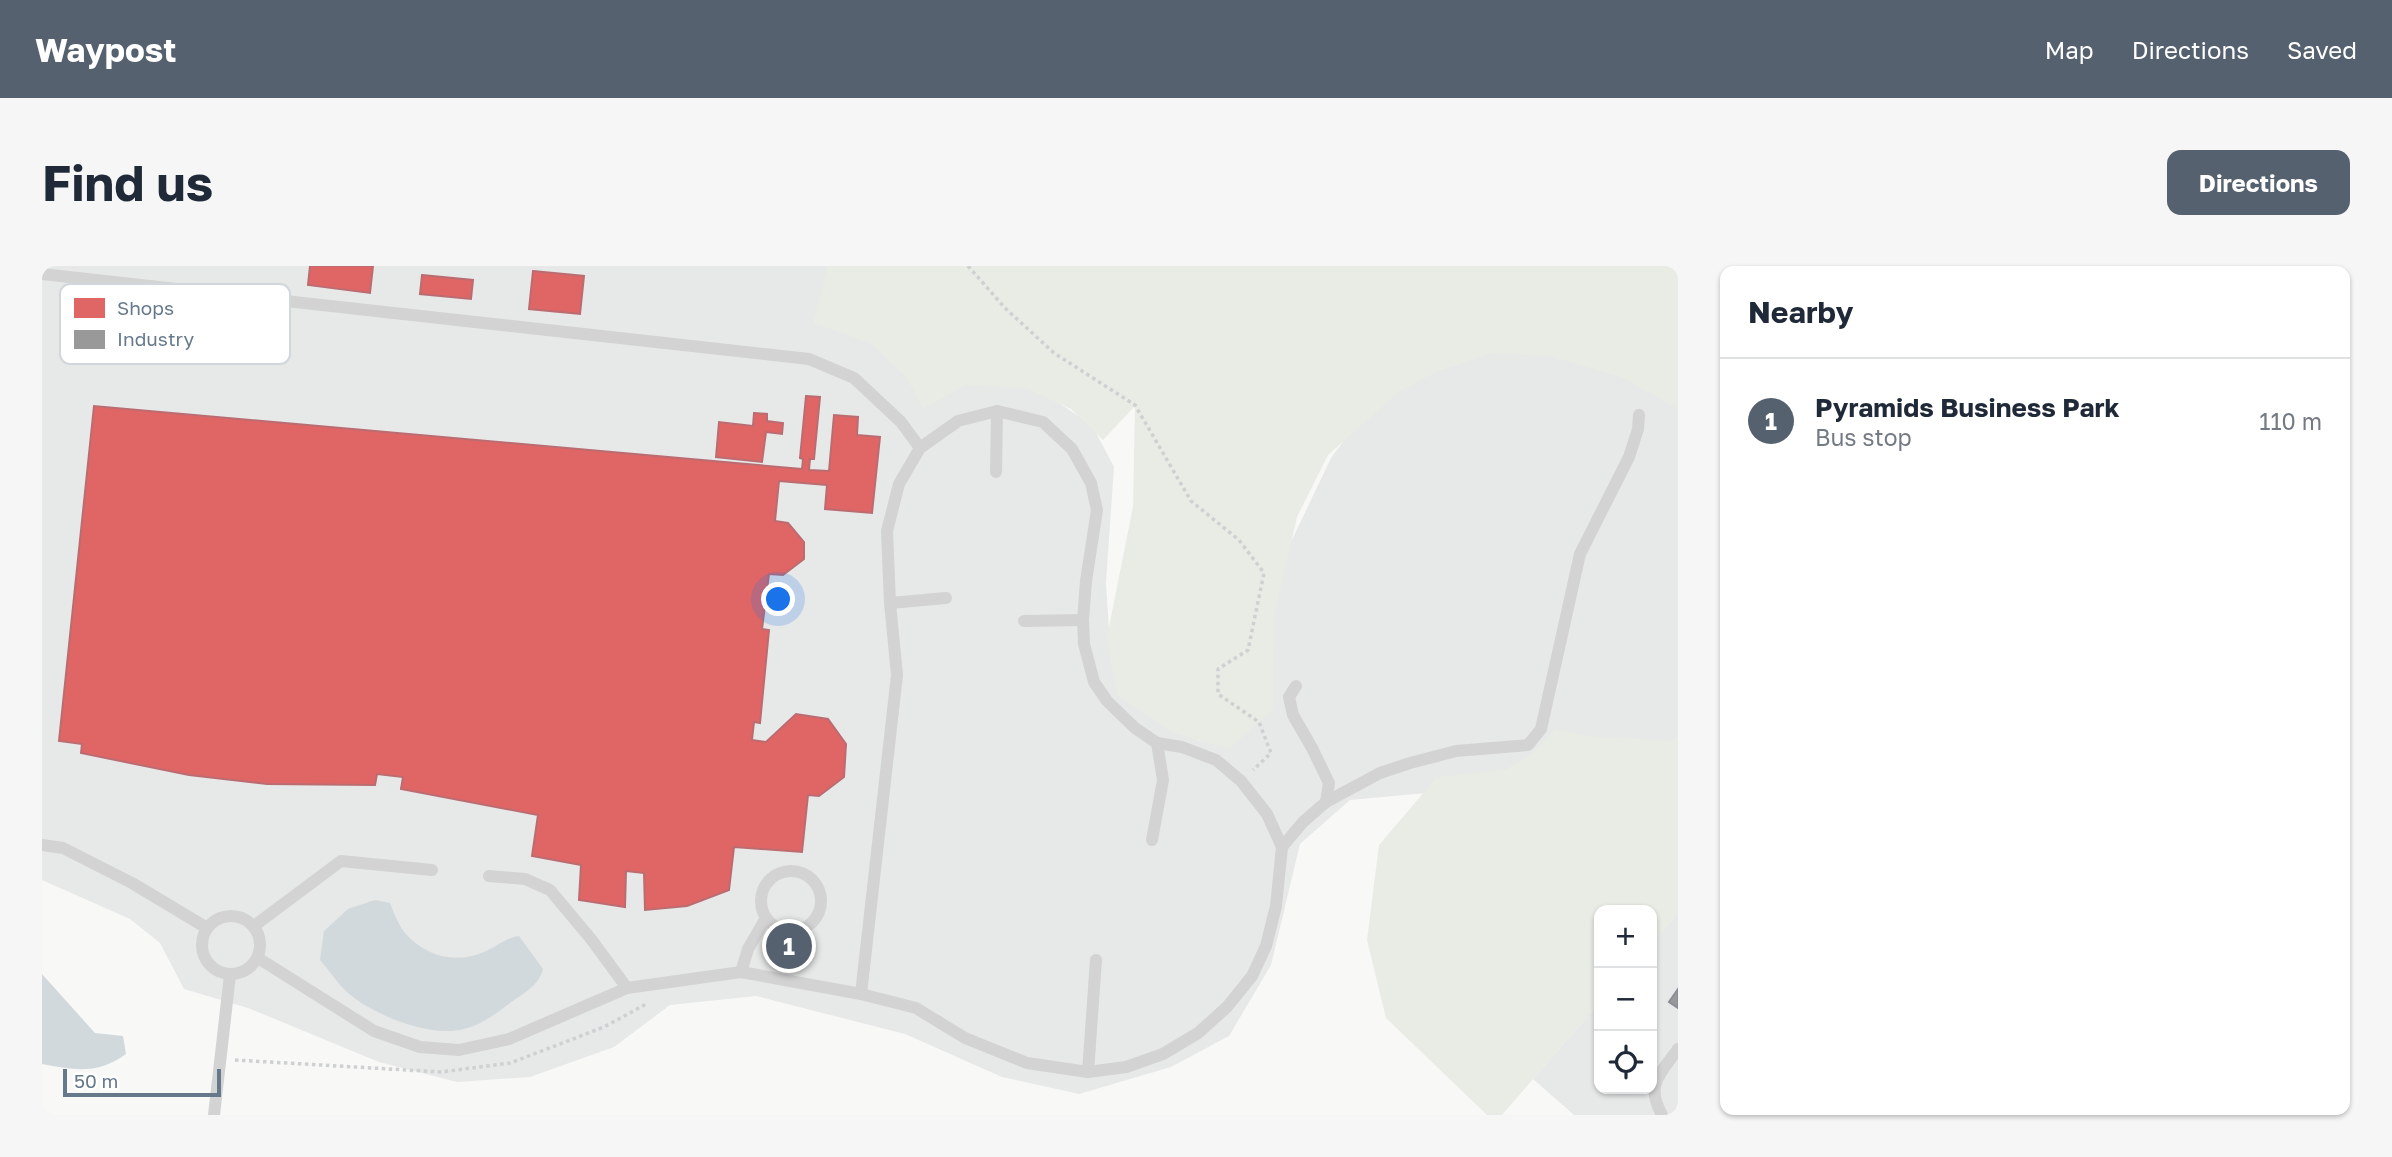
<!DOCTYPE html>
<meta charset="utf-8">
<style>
:root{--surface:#fff;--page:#f6f6f7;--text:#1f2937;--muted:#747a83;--line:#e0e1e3;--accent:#55616e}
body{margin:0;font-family:"Golos Text",sans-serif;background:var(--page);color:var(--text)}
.controls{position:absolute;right:21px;bottom:21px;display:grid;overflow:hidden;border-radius:14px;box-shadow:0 2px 5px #0004}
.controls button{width:63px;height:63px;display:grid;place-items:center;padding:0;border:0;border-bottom:2px solid var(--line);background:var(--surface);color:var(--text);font:35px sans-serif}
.scale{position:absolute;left:21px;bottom:18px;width:158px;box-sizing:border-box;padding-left:7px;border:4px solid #65798b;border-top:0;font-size:19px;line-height:24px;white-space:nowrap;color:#65798b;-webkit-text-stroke:5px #fff;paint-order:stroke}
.you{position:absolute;left:737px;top:334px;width:24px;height:24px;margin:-18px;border:5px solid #fff;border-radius:50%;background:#1a73e8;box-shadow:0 0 0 10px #1a73e833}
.badge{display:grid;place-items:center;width:46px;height:46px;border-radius:50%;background:var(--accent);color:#fff;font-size:23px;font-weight:700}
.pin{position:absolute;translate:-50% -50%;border:4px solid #fff;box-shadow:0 2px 7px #0006}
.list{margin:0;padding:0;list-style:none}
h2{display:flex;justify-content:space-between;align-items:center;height:91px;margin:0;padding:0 28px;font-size:30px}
h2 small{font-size:23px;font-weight:400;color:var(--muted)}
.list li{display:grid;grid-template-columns:46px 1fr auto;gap:21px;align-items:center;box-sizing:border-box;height:126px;padding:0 28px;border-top:2px solid var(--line)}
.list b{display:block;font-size:26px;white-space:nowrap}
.list p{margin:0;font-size:23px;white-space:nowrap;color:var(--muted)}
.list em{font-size:23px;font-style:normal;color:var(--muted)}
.icon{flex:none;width:38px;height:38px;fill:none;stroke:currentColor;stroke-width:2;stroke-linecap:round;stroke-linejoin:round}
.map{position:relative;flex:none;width:1636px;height:849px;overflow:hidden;border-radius:14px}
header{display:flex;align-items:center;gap:42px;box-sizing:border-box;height:98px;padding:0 35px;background:var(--accent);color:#fff}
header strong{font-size:33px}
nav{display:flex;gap:38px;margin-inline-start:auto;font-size:24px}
.intro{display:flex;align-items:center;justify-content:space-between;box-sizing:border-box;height:168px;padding:0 42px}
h1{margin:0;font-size:49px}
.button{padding:18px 32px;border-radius:14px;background:var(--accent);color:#fff;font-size:24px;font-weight:700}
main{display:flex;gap:42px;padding:0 42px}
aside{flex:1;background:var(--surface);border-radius:14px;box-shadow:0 2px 5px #0004}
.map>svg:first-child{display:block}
.built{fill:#e7e8e8}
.green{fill:#e8ece5}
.water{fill:#d2d9dc}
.shops{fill:#e06666;stroke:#bb6c71;stroke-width:2}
.industry{fill:#999;stroke:#898f95;stroke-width:2}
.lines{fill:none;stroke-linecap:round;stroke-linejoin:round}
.path{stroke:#ced0d1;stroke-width:3.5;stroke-dasharray:3.5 3.5;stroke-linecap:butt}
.lane{stroke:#d3d3d4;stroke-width:12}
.key{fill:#fff;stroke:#d1d7dc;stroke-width:2}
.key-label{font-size:19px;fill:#65798b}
</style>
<header>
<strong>Waypost</strong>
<nav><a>Map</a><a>Directions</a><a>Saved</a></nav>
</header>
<div class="intro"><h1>Find us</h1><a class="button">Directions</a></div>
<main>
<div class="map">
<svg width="1636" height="849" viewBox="0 0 1636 849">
<rect width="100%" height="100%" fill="#f8f8f7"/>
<!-- built -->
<g class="built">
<polygon points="0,0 810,0 1050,159 1072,201 1064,316 1069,396 1088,427 1115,455 1158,475 1206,461 1238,299 1289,192 1365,89 1452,65 1636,127 1636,487 1450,521 1308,534 1258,578 1229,699 1187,770 1129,801 1037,828 960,811 863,768 714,730 628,739 572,781 488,811 415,816 337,796 206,742 142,723 118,677 88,653 0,614"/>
<polygon points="1636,647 1636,849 1532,849 1491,813 1557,737 1557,823 1610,823 1610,677"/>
</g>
<!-- green -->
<g class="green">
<polygon points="786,0 1636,0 1636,143 1579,111 1507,90 1447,88 1394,106 1357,126 1286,189 1255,251 1232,351 1231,443 1187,483 1132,467 1075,429 1065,371 1091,241 1093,140 1061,174 1029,143 985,123 924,119 881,143 865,112 830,78 771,57"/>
<polygon points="1513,463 1545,470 1629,475 1636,471 1636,647 1610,677 1610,644 1557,644 1557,737 1460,849 1445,849 1344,752 1325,674 1337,579 1395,511 1463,504 1489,488"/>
</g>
<!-- water -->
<g class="water">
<path d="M333 634 348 637C352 647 356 658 363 667 384 691 414 698 442 686 455 680 464 672 477 670L501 703C497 721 478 729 464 740 451 750 438 759 422 763 387 772 332 749 306 727 296 718 287 704 278 694L282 665 306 643Z"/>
<path d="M0 708 53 767 81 770 84 788C55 809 33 804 0 798Z"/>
</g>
<!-- shops -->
<g class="shops">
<polygon points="268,0 331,0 328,27 266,19"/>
<polygon points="491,5 542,10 538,48 487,43"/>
<polygon points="380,9 431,14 429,33 378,28"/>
<polygon points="764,130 778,131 772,193 768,193 767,204 787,205 792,149 816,151 815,169 838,171 830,247 783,243 785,219 737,215 733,255 746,257 762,276 762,293 741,309 727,308 720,363 727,364 718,457 712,456 710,474 724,476 754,448 786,453 804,478 802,511 777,530 766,529 760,586 692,581 687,624 645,640 603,644 602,607 584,605 583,641 537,634 539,599 490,590 496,549 359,523 361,511 335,508 333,519 225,518 147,509 39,487 40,478 17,475 52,140 760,203 761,193 758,192"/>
<polygon points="712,147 725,148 725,155 741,157 740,168 724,166 720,196 674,191 677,156 711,160"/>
</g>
<!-- industry -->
<polygon class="industry" points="1636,723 1636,742 1627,736"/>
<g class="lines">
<!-- path -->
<g class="path">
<polyline points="926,0 963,42 1012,87 1093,139 1149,235 1197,274 1222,307 1206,384 1176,403 1176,428 1217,456 1229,487 1211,504"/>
<polyline points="193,794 399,806 468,797 562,761 606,737"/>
</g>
<!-- lane -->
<g class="lane">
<polyline points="0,8 767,93 812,112 859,156 878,182"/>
<polyline points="954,206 955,145"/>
<polyline points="848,337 904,332"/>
<polyline points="982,355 1041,354"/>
<polyline points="1284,536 1338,507 1368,497 1414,485 1486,479 1499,463 1538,288 1587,191 1596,163 1597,149"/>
<polyline points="1110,574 1121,514 1115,477"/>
<polyline points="0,579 21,582 90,617 165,662"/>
<polyline points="1240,581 1261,556 1284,536 1287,517 1270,482 1251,449 1247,431 1254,420"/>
<circle cx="749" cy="635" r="30"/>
<polyline points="447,610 483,613 508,624 549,673 585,722"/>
<circle cx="189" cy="679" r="29"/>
<polyline points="212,660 299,595 390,604"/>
<polyline points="216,692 332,765 378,781 417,784 467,773 585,722 699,706 819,728 874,742 923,772 985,797 1046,806 1084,801 1121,788 1156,767 1185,741 1210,710 1224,680 1234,640 1240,581 1225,548 1199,515 1174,494 1140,481 1115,477 1093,462 1065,435 1052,416 1042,378 1041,354 1044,315 1055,244 1049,217 1030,183 1001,156 955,145 916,155 878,182 857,218 845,265 848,337 855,409 819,728"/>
<polyline points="699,706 706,683 724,652"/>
<polyline points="1046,806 1054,694"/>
<polyline points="172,849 188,709"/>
<path d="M1620 849C1603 819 1618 808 1636 783"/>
</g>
</g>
<!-- legend -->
<rect x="18" y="18" width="230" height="80" rx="10" class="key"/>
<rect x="32" y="32" width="31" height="20" fill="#e06666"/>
<rect x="32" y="64" width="31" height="19" fill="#999"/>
<g class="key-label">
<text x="75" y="49">Shops</text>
<text x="75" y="80">Industry</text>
</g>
</svg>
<div class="controls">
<button>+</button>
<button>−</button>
<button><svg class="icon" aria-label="locate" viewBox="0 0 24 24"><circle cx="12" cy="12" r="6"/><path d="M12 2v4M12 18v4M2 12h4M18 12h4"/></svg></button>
</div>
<div class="scale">50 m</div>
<div class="you"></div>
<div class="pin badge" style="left:747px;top:680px">1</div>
</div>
<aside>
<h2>Nearby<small></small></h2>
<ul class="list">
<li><span class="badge">1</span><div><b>Pyramids Business Park</b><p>Bus stop</p></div><em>110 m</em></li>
</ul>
</aside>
</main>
